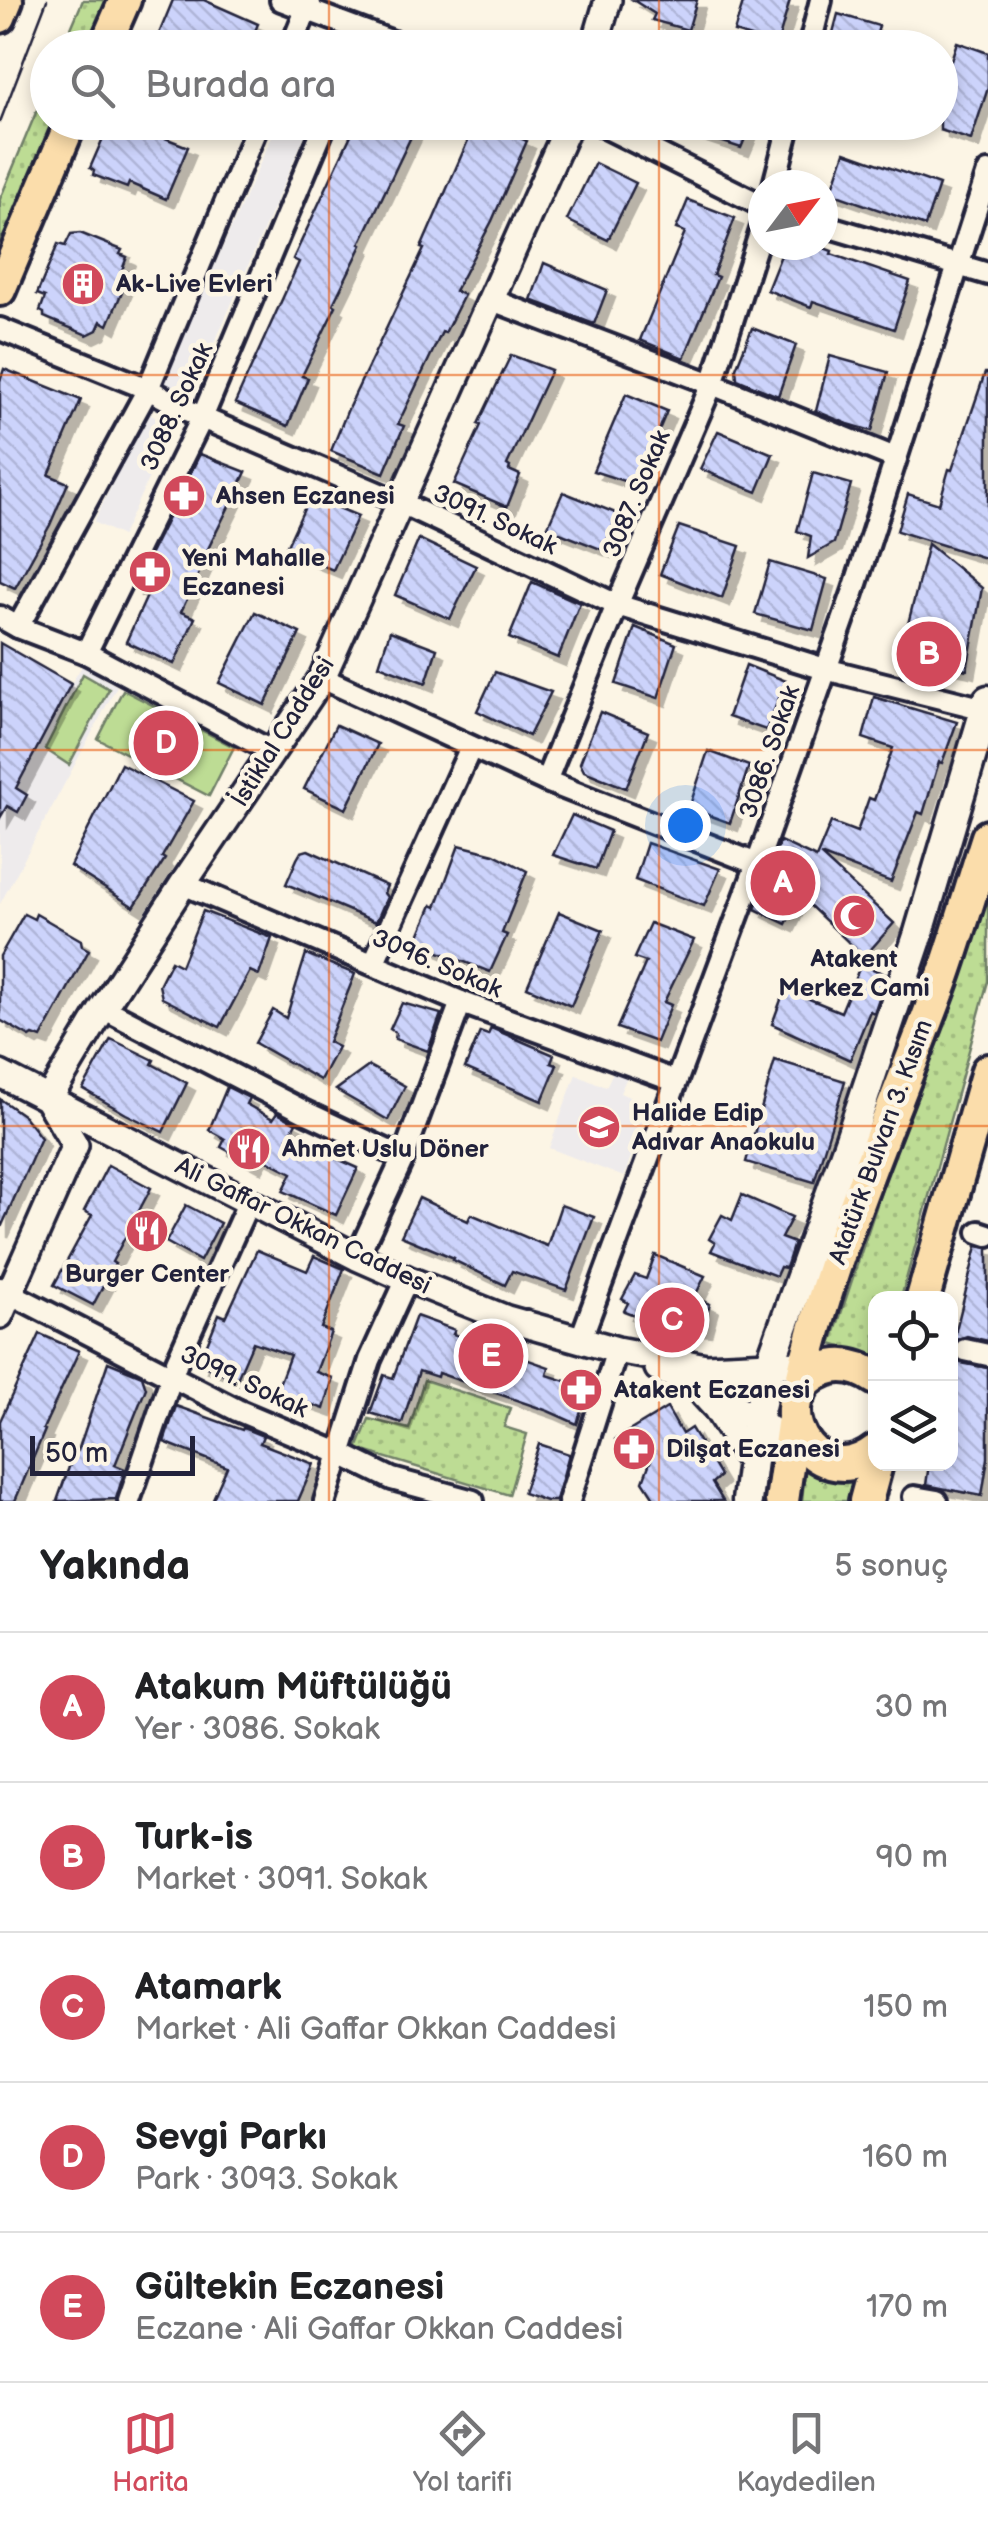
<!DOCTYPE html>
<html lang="tr">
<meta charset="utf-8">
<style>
:root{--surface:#fff;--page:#f6f6f6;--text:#202124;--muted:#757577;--line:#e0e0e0;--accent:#d1495b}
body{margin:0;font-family:"Balsamiq Sans",sans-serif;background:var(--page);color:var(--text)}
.controls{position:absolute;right:30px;bottom:30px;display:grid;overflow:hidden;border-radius:20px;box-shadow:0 5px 15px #0003}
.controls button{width:90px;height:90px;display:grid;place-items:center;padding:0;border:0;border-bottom:2px solid var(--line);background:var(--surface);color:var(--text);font:50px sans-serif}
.compass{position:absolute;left:748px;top:170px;width:90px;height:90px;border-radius:50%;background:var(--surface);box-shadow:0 5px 15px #0003;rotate:58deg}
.scale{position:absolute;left:30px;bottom:25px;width:165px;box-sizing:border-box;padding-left:10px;border:5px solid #22223b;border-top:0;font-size:28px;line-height:35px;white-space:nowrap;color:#22223b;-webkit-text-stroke:8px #fcf5e5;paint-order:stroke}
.you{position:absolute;left:685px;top:825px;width:35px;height:35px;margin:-25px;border:8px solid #fff;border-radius:50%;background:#1a73e8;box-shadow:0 0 0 15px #1a73e833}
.badge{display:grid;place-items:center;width:65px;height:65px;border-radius:50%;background:var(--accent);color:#fff;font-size:32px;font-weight:700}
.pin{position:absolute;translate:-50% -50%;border:5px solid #fff;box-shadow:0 2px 10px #0006}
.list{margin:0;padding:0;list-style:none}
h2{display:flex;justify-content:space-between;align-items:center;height:130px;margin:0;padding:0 40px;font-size:42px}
h2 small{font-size:32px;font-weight:400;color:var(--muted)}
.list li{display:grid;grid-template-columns:65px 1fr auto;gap:30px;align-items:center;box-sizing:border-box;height:150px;padding:0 40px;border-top:2px solid var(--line)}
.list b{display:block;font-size:38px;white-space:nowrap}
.list p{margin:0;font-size:32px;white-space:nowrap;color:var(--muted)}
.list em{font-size:32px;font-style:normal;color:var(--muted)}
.icon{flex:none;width:55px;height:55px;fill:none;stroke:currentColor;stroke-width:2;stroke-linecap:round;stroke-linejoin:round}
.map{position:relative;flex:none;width:988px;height:1501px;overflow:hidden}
.search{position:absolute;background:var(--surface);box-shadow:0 5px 15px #0003;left:30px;right:30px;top:30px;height:110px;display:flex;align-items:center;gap:25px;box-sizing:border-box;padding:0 35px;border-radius:55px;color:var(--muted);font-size:38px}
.sheet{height:880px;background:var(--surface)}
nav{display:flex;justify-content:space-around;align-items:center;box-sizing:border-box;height:140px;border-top:2px solid var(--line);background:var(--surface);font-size:28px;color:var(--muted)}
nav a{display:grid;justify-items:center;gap:5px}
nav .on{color:var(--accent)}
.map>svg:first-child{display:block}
.built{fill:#eeebec}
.grass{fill:url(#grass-dots);stroke:#707f68;stroke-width:2.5}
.park{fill:#bddc94;stroke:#707f68;stroke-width:2.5}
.building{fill:url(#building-back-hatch);stroke:#22223b;stroke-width:2.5;filter:url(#shadow)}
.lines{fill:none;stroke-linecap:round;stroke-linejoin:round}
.minor-casing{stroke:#22223b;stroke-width:28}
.tertiary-casing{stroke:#22223b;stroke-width:32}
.secondary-casing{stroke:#22223b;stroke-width:35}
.primary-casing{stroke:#22223b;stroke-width:38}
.trunk-casing{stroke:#22223b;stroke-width:40}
.minor{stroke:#fcf5e5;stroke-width:20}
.tertiary{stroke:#fcf5e5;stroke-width:25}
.secondary{stroke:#fcf5e5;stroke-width:28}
.primary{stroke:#fbddab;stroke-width:30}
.trunk{stroke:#fbddab;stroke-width:32}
.tram{stroke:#22223b;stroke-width:2.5}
.grid{fill:none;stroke:#e8590c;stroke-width:2.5;stroke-opacity:0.55}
.labels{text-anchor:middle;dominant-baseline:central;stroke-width:9;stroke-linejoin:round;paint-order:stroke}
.poi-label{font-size:25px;font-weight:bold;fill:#22223b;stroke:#fcf5e5;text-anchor:start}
.street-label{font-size:25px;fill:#22223b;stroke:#fcf5e5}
</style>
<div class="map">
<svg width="988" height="1501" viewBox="0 0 988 1501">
<defs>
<pattern id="grass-dots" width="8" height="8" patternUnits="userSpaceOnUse" patternTransform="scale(2.5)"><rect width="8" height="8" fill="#bddc94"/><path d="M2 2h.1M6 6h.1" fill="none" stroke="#a2bc80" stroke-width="1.8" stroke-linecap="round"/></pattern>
<pattern id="building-back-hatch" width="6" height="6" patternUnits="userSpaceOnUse" patternTransform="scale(2.5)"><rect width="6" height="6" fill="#ccd3fb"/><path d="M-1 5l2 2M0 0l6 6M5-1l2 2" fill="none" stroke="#afb5d8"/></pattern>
<filter id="shadow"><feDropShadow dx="8" dy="8" stdDeviation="0" flood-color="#0004"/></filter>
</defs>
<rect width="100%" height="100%" fill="#fcf5e5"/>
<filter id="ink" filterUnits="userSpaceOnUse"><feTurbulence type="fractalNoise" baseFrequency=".01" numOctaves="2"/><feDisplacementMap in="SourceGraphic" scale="20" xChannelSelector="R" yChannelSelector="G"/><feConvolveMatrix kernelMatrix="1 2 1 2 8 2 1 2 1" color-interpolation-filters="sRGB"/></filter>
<g filter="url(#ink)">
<!-- built -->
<g class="built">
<polygon points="278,123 310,123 192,395 162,383"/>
<polygon points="147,412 173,425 122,536 94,522"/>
<polygon points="20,654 71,684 82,666 117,686 0,904 0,693"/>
<polygon points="613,1072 627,1077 620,1093 648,1105 624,1177 549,1148 576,1074 606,1087"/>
</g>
<!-- grass -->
<g class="grass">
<polygon points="83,0 108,0 88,47 63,47"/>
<polygon points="47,86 48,122 56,123 0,252 0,199"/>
<polygon points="988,888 988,981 901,1298 876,1298 875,1357 831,1344 902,1128"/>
<polygon points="424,1380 510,1408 504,1427 527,1434 509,1495 357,1449 369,1419 409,1429"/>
<polygon points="805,1469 852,1479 848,1501 802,1501"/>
</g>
<!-- park -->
<g class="park">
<polygon points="83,674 109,689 69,765 45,749"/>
<polygon points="123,690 234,747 209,796 98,739"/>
</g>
<!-- building -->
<g class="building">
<polygon points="173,0 204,0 258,24 248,48 184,48 158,36"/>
<polygon points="633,0 697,0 688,30 652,20 655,14"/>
<polygon points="744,0 790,0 777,45 734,32"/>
<polygon points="838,14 879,26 873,48 829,48"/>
<polygon points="957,42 988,53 988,88 971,140 940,130 940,93"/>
<polygon points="110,122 155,122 150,132 188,147 166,199 129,183 127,188 93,175 94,171 90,168"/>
<polygon points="357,122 418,122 360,244 362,245 333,304 336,306 302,376 308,378 288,426 235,403 299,262 293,259"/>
<polygon points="476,122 484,122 527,141 492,221 455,291 464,295 445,333 442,332 398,424 404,426 384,473 331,451 348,409 424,249 421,248"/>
<polygon points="675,122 752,122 741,148 675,126"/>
<polygon points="845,152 939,185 925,226 831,193"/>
<polygon points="595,163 636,183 608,240 567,220"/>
<polygon points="688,200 735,218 713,275 718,277 684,358 640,340 685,232 676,229"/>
<polygon points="80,233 122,250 120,254 127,257 122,270 130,273 108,325 101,321 97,330 87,335 44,317 44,313 40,311 45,297 37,294 58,244 65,246 71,234"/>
<polygon points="785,245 816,245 832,251 831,254 910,281 894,329 813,301 811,307 767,290"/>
<polygon points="544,263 607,290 594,324 531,300"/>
<polygon points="752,328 796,345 778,396 737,379 736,368"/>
<polygon points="511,355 551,370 507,465 510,467 509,470 520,475 507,507 454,484 481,425 478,424"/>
<polygon points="830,356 888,372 872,431 848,424 816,411"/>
<polygon points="4,369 81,400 49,475 68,483 50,525 15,588 0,581 0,381"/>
<polygon points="985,373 988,373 988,559 897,531 908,494 939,504 949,469 952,470"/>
<polygon points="626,394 667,411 636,485 593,471"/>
<polygon points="718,431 773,454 757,492 700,469"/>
<polygon points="200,454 246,472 203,559 205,560 181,612 195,618 174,664 126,642 148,594 133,588"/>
<polygon points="813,473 851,484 834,543 808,558 811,536 797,531"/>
<polygon points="563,492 618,514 603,550 547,528"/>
<polygon points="310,496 358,516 333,570 285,550"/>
<polygon points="679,526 740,546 722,598 660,574"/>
<polygon points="419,539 476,566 450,619 395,595"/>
<polygon points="928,544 982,588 967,670 900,656"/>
<polygon points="770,562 827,579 813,630 755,614"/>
<polygon points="532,582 580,603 558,658 509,638"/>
<polygon points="255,612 300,633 265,705 219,683"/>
<polygon points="635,627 676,644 658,698 616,684"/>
<polygon points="390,631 437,649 426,683 379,665"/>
<polygon points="0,643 71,684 16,788 27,795 18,812 7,806 0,818"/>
<polygon points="746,665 786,681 766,730 728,717"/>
<polygon points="495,672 551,692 529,736 477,711"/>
<polygon points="874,697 957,722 942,763 939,762 923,814 918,812 891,882 820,855 894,923 864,957 800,896 786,924 755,909 780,841 816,858 831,822 857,832 869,798 874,800 893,748 863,738"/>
<polygon points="600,712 648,732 626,788 584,771 580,763"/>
<polygon points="336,725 378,744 346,809 304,789"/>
<polygon points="708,751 749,766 730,823 689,808"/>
<polygon points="121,764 194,801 162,857 165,859 134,907 70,866"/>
<polygon points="572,815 610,831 596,869 553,855"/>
<polygon points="647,843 720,869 704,906 635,880"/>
<polygon points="459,845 494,854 527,871 502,933 507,935 490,972 416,943 432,905 436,907"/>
<polygon points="308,850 387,886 384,893 387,897 376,922 286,884 297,859 301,852"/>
<polygon points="203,911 272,938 259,975 250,971 220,1027 162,998 159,985 171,961 181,966"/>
<polygon points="559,912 603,930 571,1006 527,987"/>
<polygon points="24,914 34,919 36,914 81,940 82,946 89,950 41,1038 33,1035 30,1037 0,1020 0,956"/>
<polygon points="650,923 694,940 664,1002 671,1005 656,1042 617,1028 646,962 634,958"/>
<polygon points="306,954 355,974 328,1042 338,1047 320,1080 255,1043 273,1010 286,1018"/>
<polygon points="861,964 887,975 874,1013 870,1011 850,1060 772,1024 785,989 841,1012"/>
<polygon points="402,1003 441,1014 428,1051 395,1039 396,1033 390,1029"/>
<polygon points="491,1028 554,1055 551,1063 557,1065 542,1101 465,1068 480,1032 488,1035"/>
<polygon points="111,1039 154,1060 152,1064 187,1083 163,1132 126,1114 83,1089"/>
<polygon points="775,1060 845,1081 814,1182 746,1162"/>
<polygon points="369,1066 405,1086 388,1120 336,1090"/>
<polygon points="227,1087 249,1098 246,1104 273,1119 277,1113 296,1123 288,1137 358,1168 336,1215 283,1191 292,1173 259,1156 254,1165 221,1147 225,1139 209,1130"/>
<polygon points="0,1099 24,1116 41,1138 0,1230"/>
<polygon points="108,1165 151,1188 112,1262 115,1264 93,1305 54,1285 92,1215 84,1211"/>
<polygon points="742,1195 792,1217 781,1238 794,1243 786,1268 780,1267 776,1276 711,1251 715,1243 709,1239 722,1215 732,1220"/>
<polygon points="419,1198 468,1221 471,1214 547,1246 561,1205 594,1217 566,1290 512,1271 505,1285 453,1260 454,1258 401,1236"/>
<polygon points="186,1205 220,1223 200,1261 166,1242"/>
<polygon points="977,1246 988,1248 988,1341 967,1336 956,1340 954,1338"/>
<polygon points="257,1250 307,1271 314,1256 344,1269 321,1328 331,1332 316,1372 333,1378 324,1409 276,1392 290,1355 253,1342 237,1379 199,1364 219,1314 226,1317"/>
<polygon points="655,1255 705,1276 694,1298 710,1304 703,1328 694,1327 689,1336 624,1311 628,1303 622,1299 635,1275 646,1279"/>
<polygon points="416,1316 455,1330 453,1334 549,1367 547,1375 588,1388 577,1424 548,1411 438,1373 437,1377 419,1371 402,1423 370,1413 384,1375 393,1378"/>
<polygon points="40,1334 79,1351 43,1429 45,1430 15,1501 0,1501 0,1421"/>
<polygon points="953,1356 961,1363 988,1368 988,1458 982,1496 926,1485 929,1464 950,1464 950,1366"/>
<polygon points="108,1362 142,1376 146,1388 115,1465 125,1469 116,1499 57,1501 75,1450 78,1451"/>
<polygon points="176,1406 242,1430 243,1428 263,1436 260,1443 314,1464 298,1501 212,1501 227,1467 164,1442"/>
<polygon points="667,1408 682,1434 691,1428 720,1476 712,1483 723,1501 656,1501 643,1481 653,1454 616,1439"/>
<polygon points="539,1444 569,1454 556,1501 546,1501 523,1493"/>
</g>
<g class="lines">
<!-- minor casing -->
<g class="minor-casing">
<g id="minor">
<polyline points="281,0 409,48"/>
<polyline points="291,48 310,0"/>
<polyline points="809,48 821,0"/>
<polyline points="595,122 763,206"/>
<polyline points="774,185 790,122"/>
<polyline points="823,225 988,274"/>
<polyline points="492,300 712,384 895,458"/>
<polyline points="0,329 148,389 202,418 401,503 617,605 825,669 985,709"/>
<polyline points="0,617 18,627 86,653 273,752"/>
<polyline points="18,627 148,389 259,122"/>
<polyline points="86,653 202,418 326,122"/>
<polyline points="322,678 546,781 757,864"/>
<polyline points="546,781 617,605 712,384 763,224"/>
<polyline points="183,884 468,1005 675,1081"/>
<polyline points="373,964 471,747"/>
<polyline points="103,1008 305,1112 403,1158"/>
<polyline points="979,1232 988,1235"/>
<polyline points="357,1257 403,1158 461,1002"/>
<polyline points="0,1288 237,1410 339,1453 392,1479 473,1501"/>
<polyline points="580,1341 757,864 853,593 988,172"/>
<polyline points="965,1350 988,1355"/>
<polyline points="914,1497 937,1501"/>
<polyline points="129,1501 177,1361 249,1201"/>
<polyline points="325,1501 370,1360 407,1279"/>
<polyline points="569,1501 617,1350"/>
</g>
</g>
<!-- tertiary casing -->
<g class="tertiary-casing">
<g id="tertiary">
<polyline points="594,48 608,0"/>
<polyline points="0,1074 357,1257 407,1279 507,1319 617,1350 706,1367 770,1364 823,1365"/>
<polyline points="0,1315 75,1145 48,1100 103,1008 183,884 322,678 570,122"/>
<polyline points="658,1368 721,1398 801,1449"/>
<polyline points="704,1395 716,1408 751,1463"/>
</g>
</g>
<!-- secondary casing -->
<g class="secondary-casing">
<polyline id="secondary" points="747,1501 757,1420 770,1364 850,1139 918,936 988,700"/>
</g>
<!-- primary casing -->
<g class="primary-casing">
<g id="primary">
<polyline points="0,17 7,0"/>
<polyline points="104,48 125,0"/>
<polyline points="0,290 71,122"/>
</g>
</g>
<!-- trunk casing -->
<g class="trunk-casing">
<g id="trunk">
<polyline points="923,1298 988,1071"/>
<path d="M876 1378C860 1367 843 1362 825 1369 757 1395 813 1500 876 1451"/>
<path d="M799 1393C831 1248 894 1113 944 975 960 929 973 883 988 837"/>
<polyline points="782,1501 794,1418"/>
<polyline points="866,1501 876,1464"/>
</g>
</g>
<!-- minor -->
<use href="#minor" class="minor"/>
<!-- tertiary -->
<use href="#tertiary" class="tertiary"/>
<!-- secondary -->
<use href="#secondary" class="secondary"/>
<!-- primary -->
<use href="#primary" class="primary"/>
<!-- trunk -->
<use href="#trunk" class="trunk"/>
<!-- tram -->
<polyline class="tram" points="0,122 47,0"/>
</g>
</g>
<!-- grid -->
<path class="grid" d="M329 0V48M659 0V48M329 122V1501M659 122V1501M0 375H988M0 750H988M0 1126H988"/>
<!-- icons -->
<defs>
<g id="building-disc" transform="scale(2.25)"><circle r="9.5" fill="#d1495b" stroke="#fcf5e5"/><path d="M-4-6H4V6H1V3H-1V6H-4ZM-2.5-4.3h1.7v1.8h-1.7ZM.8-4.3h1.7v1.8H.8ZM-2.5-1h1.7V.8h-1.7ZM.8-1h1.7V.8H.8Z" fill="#fff"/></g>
<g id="pharmacy-disc" transform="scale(2.25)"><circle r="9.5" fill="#d1495b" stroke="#fcf5e5"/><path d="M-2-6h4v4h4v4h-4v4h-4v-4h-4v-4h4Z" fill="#fff"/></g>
<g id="mosque-disc" transform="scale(2.25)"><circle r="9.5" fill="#d1495b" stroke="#fcf5e5"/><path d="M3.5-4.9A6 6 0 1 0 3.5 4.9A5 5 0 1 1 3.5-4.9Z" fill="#fff"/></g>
<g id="school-disc" transform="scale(2.25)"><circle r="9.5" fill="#d1495b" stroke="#fcf5e5"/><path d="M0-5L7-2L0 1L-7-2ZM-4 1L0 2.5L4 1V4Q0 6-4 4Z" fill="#fff"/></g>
<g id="restaurant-disc" transform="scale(2.25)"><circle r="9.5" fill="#d1495b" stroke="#fcf5e5"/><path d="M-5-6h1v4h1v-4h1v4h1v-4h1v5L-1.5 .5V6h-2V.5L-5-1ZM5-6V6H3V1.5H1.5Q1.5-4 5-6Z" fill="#fff"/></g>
</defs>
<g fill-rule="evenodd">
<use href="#building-disc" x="83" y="284"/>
<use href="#pharmacy-disc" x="184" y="496"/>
<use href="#pharmacy-disc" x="150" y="572"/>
<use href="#mosque-disc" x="854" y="916"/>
<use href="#school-disc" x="599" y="1127"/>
<use href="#restaurant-disc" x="249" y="1149"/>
<use href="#restaurant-disc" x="147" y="1231"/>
<use href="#pharmacy-disc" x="581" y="1390"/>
<use href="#pharmacy-disc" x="634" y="1449"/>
</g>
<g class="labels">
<!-- poi labels -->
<g class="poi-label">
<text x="116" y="284">Ak-Live Evleri</text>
<text x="216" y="496">Ahsen Eczanesi</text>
<text x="182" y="558">Yeni Mahalle<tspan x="182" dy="29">Eczanesi</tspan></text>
<text x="854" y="959" text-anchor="middle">Atakent<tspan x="854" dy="29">Merkez Cami</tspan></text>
<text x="632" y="1113">Halide Edip<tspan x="632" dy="29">Adıvar Anaokulu</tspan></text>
<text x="282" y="1149">Ahmet Uslu Döner</text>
<text x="147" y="1274" text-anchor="middle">Burger Center</text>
<text x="614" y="1390">Atakent Eczanesi</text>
<text x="666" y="1449">Dilşat Eczanesi</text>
</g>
<!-- street labels -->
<g class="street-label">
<text transform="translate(177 407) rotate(-65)">3088. Sokak</text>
<text transform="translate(637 494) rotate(-67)">3087. Sokak</text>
<text transform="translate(495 520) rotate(25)">3091. Sokak</text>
<text transform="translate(283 732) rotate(-58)">İstiklal Caddesi</text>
<text transform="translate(770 752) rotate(-71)">3086. Sokak</text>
<text transform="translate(437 964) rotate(23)">3096. Sokak</text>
<text transform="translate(881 1142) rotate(-70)">Atatürk Bulvarı 3. Kısım</text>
<text transform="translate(303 1226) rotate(26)">Ali Gaffar Okkan Caddesi</text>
<text transform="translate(244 1382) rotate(25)">3099. Sokak</text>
</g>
</g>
</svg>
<div class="controls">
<button><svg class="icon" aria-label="locate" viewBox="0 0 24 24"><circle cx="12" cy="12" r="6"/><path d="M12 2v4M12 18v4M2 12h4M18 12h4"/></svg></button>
<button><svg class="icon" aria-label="layers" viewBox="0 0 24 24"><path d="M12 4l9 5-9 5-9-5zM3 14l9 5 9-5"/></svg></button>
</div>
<svg class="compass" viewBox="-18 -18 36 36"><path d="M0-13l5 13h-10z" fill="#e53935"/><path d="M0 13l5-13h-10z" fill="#757577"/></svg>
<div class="scale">50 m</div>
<div class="you"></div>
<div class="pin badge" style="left:783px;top:883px">A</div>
<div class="pin badge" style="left:929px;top:654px">B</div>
<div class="pin badge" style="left:672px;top:1320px">C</div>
<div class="pin badge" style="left:166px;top:743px">D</div>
<div class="pin badge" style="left:491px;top:1356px">E</div>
<div class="search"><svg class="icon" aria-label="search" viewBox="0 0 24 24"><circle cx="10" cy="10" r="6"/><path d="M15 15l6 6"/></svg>Burada ara</div>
</div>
<section class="sheet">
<h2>Yakında<small>5 sonuç</small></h2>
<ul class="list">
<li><span class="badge">A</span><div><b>Atakum Müftülüğü</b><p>Yer · 3086. Sokak</p></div><em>30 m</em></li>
<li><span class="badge">B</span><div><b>Turk-is</b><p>Market · 3091. Sokak</p></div><em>90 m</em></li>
<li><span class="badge">C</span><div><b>Atamark</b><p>Market · Ali Gaffar Okkan Caddesi</p></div><em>150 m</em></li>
<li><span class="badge">D</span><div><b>Sevgi Parkı</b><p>Park · 3093. Sokak</p></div><em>160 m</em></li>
<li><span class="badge">E</span><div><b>Gültekin Eczanesi</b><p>Eczane · Ali Gaffar Okkan Caddesi</p></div><em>170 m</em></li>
</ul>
</section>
<nav>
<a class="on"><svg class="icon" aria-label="map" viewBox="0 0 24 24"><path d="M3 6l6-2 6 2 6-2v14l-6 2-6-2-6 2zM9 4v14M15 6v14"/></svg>Harita</a>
<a><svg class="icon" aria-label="directions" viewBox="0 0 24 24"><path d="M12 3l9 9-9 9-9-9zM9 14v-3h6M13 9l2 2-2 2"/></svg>Yol tarifi</a>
<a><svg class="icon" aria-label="saved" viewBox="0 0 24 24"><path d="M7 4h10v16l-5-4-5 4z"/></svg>Kaydedilen</a>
</nav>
